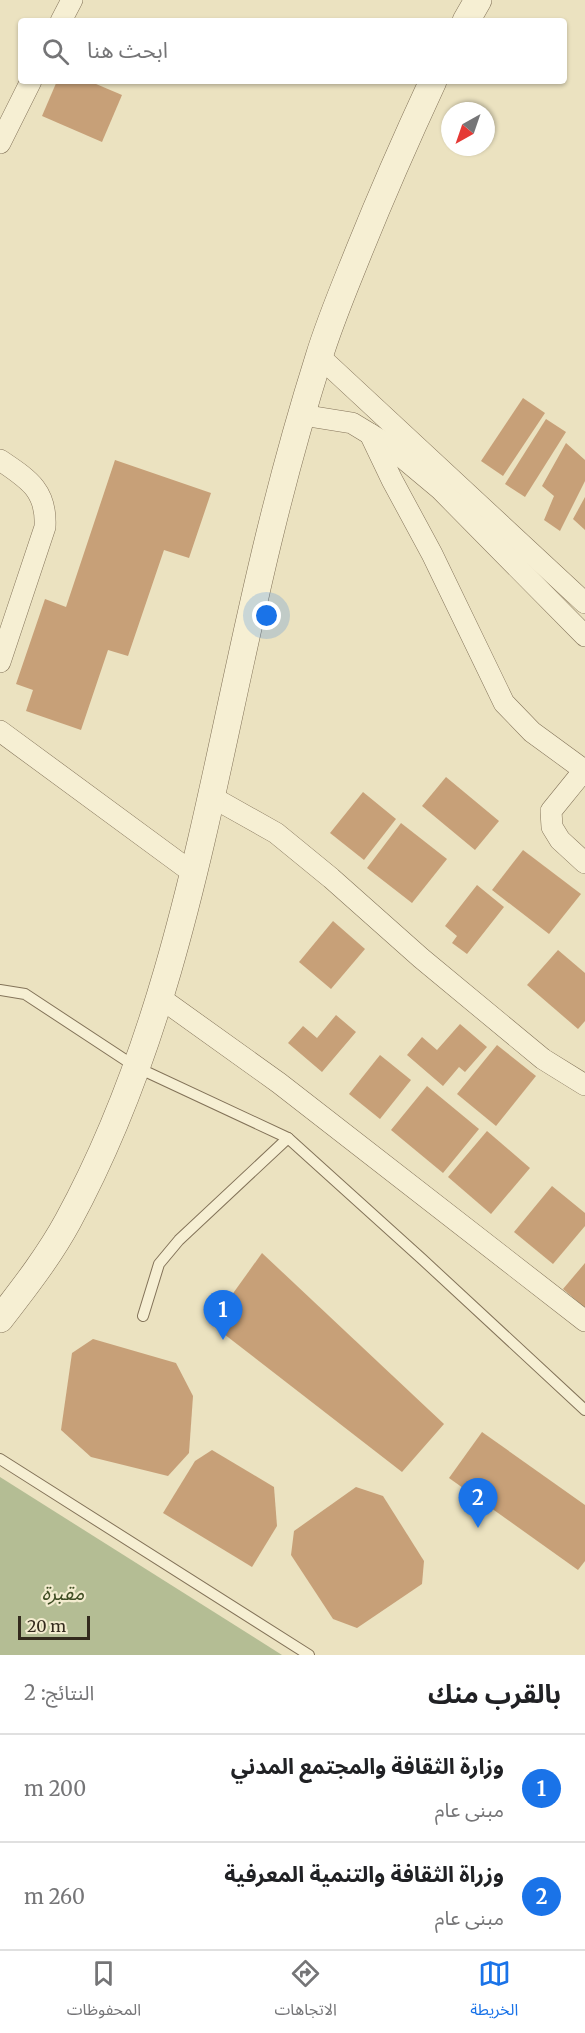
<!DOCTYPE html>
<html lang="ar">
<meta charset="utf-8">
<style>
:root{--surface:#fff;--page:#f6f6f6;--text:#202124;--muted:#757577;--line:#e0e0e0;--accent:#1a73e8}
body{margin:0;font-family:Merriweather,"Noto Sans Arabic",serif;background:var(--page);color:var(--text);direction:rtl}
.compass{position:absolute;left:441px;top:102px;width:54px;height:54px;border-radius:50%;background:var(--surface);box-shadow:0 2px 4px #0004;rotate:220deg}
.scale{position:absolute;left:18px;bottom:15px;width:72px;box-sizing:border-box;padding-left:6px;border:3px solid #332a1d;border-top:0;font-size:16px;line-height:21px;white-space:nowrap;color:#332a1d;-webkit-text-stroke:4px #f3eccf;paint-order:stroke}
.you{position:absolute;left:267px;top:616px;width:21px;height:21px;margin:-15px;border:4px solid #fff;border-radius:50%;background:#1a73e8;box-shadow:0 0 0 9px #1a73e833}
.badge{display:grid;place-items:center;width:39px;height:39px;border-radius:50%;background:var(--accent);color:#fff;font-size:20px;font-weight:700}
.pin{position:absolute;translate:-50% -50px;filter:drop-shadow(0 2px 3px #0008)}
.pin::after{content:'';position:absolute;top:32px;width:21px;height:18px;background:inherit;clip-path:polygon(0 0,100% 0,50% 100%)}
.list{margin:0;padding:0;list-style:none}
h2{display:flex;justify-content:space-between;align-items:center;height:78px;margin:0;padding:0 24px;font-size:26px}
h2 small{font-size:20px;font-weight:400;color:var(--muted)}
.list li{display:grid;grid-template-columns:39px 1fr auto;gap:18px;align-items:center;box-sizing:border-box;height:108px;padding:0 24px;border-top:2px solid var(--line)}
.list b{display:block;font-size:22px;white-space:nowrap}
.list p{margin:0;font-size:20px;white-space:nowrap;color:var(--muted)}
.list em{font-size:20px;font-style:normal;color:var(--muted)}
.icon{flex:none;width:33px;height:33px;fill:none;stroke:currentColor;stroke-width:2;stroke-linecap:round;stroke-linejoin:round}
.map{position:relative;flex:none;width:585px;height:1655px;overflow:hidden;direction:ltr}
.search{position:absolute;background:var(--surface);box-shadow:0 2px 4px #0004;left:18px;right:18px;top:18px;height:66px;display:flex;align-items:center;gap:15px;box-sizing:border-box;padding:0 21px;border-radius:6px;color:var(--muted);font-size:22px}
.sheet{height:294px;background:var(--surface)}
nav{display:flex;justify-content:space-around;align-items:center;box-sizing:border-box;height:84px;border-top:2px solid var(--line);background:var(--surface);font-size:16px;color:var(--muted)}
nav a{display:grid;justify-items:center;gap:3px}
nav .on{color:var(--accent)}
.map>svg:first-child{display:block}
.cemetery{fill:#b4bd94}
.building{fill:#c7a078}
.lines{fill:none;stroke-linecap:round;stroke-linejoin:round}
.service-casing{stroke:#837359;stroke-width:12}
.minor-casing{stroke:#837359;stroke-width:22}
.tertiary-casing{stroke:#837359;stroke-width:28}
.service{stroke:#f6efd3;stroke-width:10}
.minor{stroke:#f6efd3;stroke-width:21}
.tertiary{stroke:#f6efd3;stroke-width:27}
.labels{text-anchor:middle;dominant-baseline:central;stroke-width:4.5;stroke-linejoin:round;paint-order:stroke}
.park-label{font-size:20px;font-style:italic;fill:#404e25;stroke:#f3eccf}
</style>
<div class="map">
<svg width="585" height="1655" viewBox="0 0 585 1655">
<rect width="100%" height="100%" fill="#ebe2c0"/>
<!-- cemetery -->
<polygon class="cemetery" points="0,1477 282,1655 0,1655"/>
<!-- building -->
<g class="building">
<polygon points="57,81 89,81 122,95 102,142 42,116"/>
<polygon points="523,398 545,413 503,476 481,461"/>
<polygon points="546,419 566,432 525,497 505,484"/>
<polygon points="566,443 585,460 585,481 560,531 544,520 554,496 542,486"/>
<polygon points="115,460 211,493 189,558 164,550 128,656 108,650 81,730 26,711 33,690 16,684 45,599 66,607"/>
<polygon points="585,497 585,530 573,519"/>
<polygon points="446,777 499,821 475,850 422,806"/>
<polygon points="363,792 396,819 364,860 330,833"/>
<polygon points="401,823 447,859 412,903 367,868"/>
<polygon points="523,850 581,894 549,934 492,890"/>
<polygon points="477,885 504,907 467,954 452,943 457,936 445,926"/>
<polygon points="333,921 365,949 331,989 299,962"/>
<polygon points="558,950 585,973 585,1021 578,1029 527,985"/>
<polygon points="336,1015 356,1032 322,1072 288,1043 303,1026 317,1038"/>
<polygon points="460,1024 487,1047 465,1072 459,1067 443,1086 407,1055 422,1037 437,1050"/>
<polygon points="497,1045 536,1076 496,1126 457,1094"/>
<polygon points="380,1055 411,1080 380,1119 349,1094"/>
<polygon points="427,1086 479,1129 443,1173 391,1130"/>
<polygon points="487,1131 530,1168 491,1214 448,1177"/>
<polygon points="552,1186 585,1213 585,1226 553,1264 514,1232"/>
<polygon points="262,1253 444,1424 402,1472 211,1324"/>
<polygon points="585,1263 585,1308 563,1289"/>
<polygon points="93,1339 176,1363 193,1396 189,1453 168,1476 91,1457 61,1430 72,1353"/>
<polygon points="482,1432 585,1505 585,1561 578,1570 449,1478"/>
<polygon points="212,1450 274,1487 277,1526 252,1567 163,1513 195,1461"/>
<polygon points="356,1487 383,1496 424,1561 422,1584 357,1628 333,1619 291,1555 294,1531"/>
</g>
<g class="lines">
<!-- service casing -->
<g class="service-casing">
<g id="service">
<polyline points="0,990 25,994 136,1067 288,1138 422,1259 585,1410"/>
<polyline points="143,1316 159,1264 179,1240 288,1138"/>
<polyline points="0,1459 309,1655"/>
</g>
</g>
<!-- minor casing -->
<g class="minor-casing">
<g id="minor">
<polyline points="61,21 72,0"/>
<polyline points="0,143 31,81"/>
<polyline points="319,356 585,603"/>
<polyline points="302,415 352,423 385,443 440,489 585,636"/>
<polyline points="370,434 392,480 432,554 504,703 532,732 584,770"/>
<path d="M0 460C28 479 47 490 45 527L0 662"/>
<polyline points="0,731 193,873"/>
<polyline points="585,769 551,811 552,827 560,840 585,863"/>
<polyline points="212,797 276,833 331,878 421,958 543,1059 585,1085"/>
<polyline points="159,997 279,1083 585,1321"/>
</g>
</g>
<!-- tertiary casing -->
<g class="tertiary-casing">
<g id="tertiary">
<polyline points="466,21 478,0"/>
<path d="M0 1319C24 1288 49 1256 68 1221 184 1008 213 762 271 529 285 472 301 414 319 357 330 321 345 286 359 251 382 194 407 137 433 81"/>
</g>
</g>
<!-- service -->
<use href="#service" class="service"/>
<!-- minor -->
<use href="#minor" class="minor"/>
<!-- tertiary -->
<use href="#tertiary" class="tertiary"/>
</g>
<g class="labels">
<!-- park labels -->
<g class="park-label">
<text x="63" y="1592">مقبرة</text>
</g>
</g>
</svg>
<svg class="compass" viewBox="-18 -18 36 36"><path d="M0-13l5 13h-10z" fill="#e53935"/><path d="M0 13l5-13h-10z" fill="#757577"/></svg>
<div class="scale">20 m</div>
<div class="you"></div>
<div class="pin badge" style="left:223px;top:1340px">1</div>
<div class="pin badge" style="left:478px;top:1528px">2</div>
<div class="search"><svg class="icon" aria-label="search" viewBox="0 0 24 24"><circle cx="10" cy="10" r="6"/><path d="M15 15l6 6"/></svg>ابحث هنا</div>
</div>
<section class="sheet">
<h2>بالقرب منك<small>النتائج: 2</small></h2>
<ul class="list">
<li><span class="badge">1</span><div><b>وزارة الثقافة والمجتمع المدني</b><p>مبنى عام</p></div><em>200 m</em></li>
<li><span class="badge">2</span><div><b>وزراة الثقافة والتنمية المعرفية</b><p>مبنى عام</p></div><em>260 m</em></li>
</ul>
</section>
<nav>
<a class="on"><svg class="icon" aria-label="map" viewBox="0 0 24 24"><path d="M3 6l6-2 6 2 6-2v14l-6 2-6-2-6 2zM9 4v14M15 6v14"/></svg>الخريطة</a>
<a><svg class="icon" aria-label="directions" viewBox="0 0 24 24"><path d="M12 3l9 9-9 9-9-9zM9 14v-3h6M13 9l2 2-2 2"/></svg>الاتجاهات</a>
<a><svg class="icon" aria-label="saved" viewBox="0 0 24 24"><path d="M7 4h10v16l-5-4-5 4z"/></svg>المحفوظات</a>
</nav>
